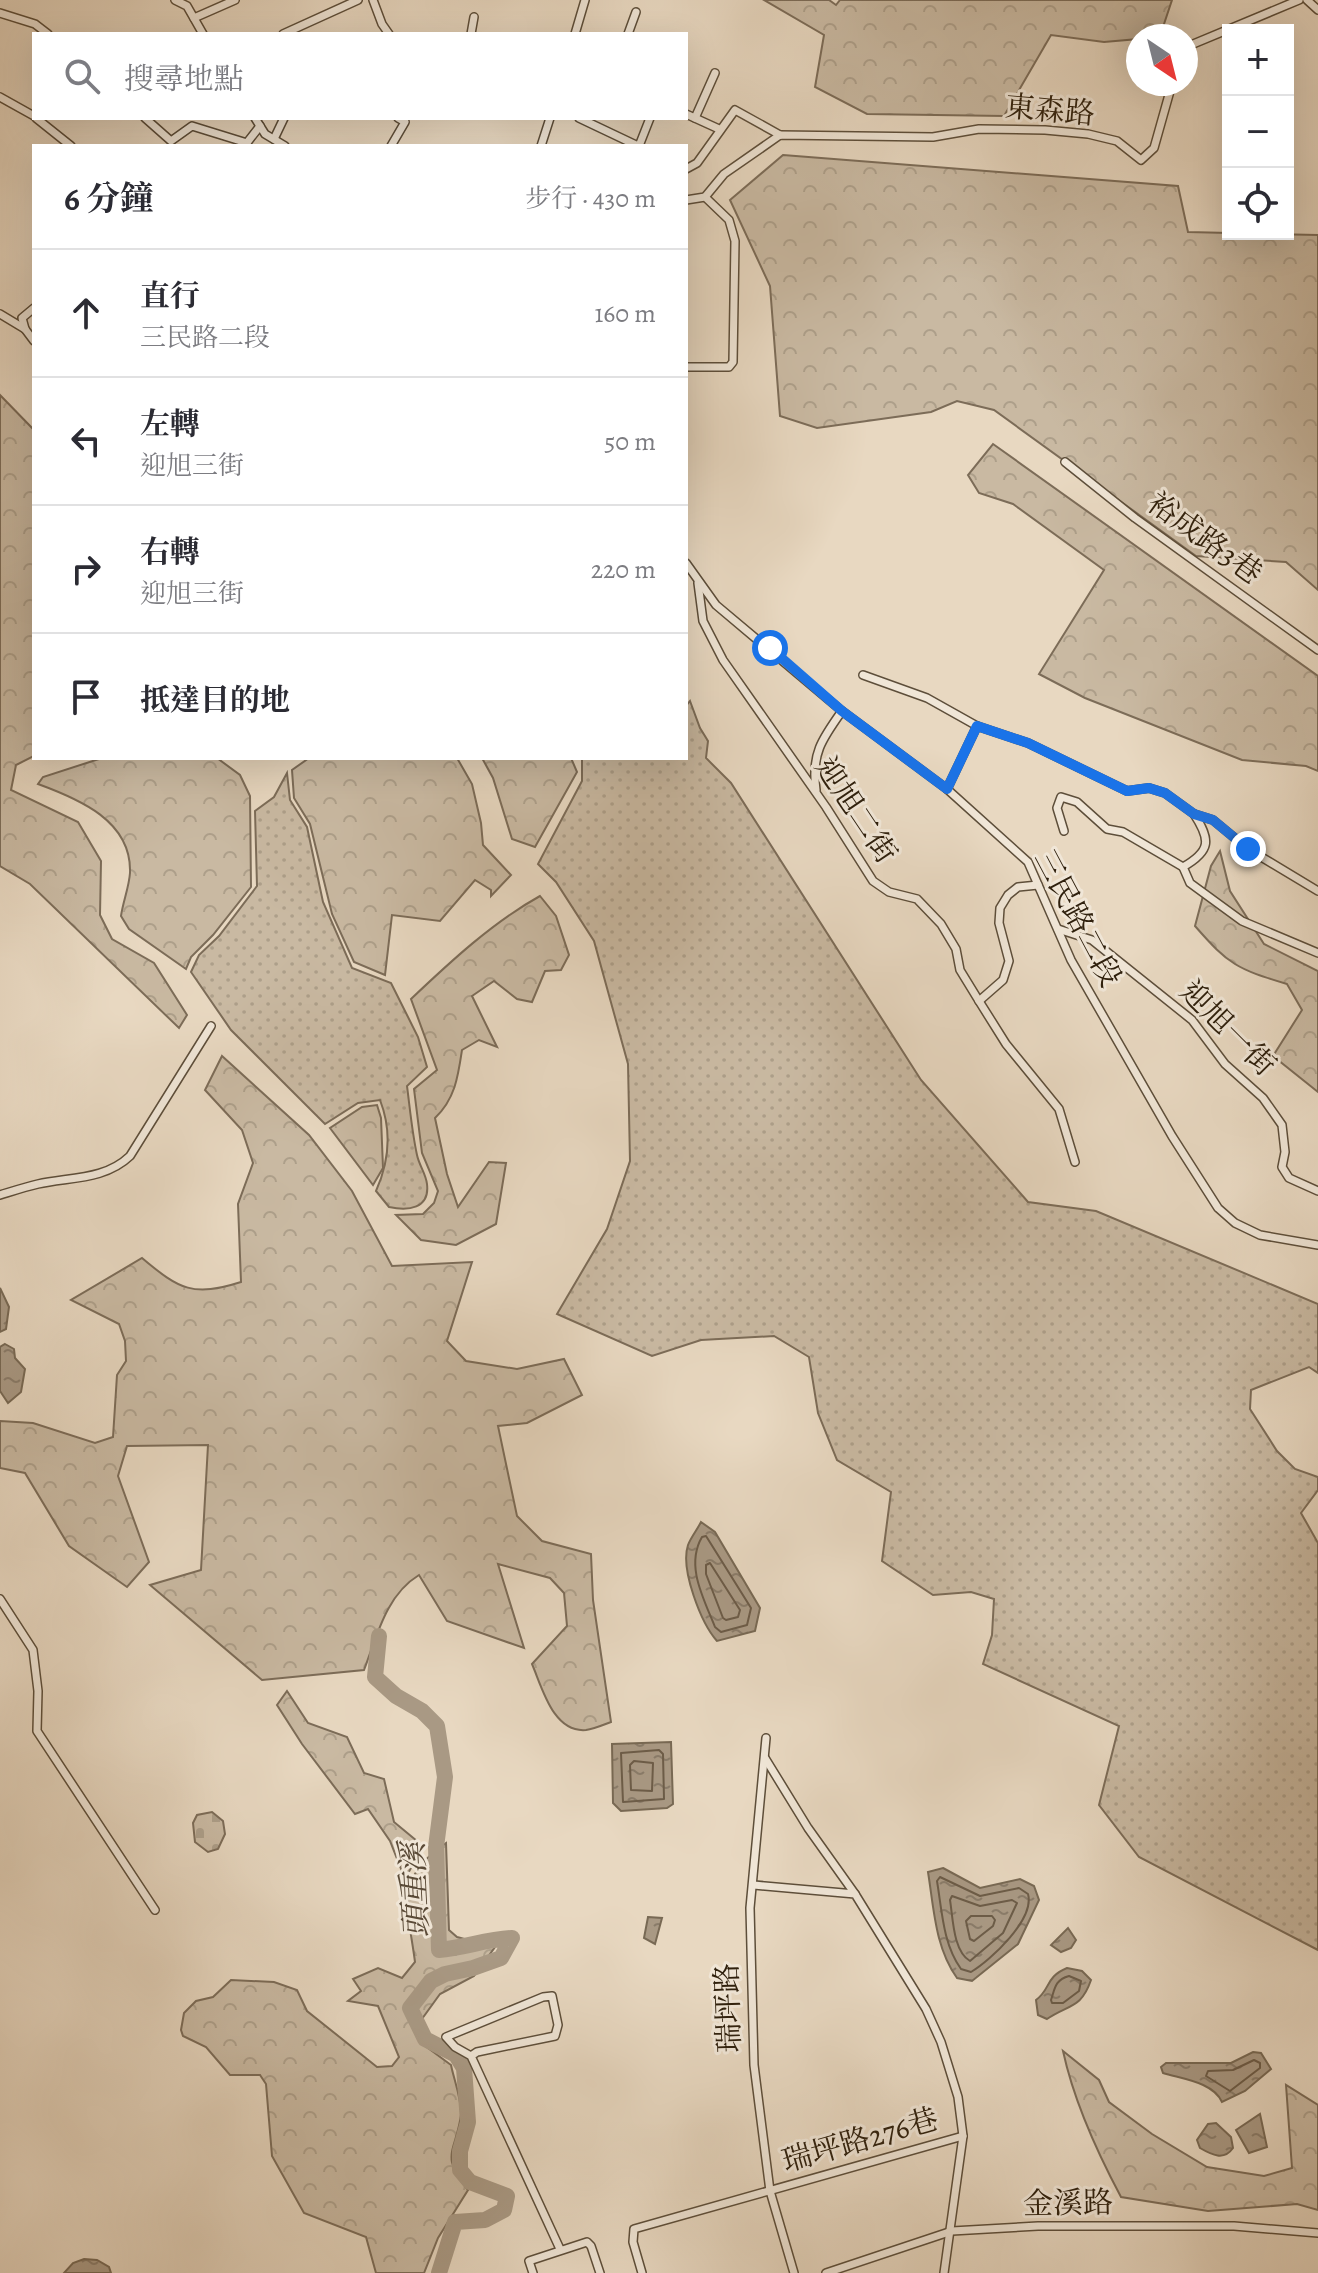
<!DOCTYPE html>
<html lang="zh-TW">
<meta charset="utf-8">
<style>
:root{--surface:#fff;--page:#f2f2f3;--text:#2b2b33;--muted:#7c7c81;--line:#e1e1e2}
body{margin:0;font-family:Alegreya,"Noto Serif TC",serif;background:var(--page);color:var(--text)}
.controls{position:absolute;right:24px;top:24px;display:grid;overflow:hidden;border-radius:0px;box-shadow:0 8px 32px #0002}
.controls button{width:72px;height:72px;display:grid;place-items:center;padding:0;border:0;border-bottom:2px solid var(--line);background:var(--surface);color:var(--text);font:40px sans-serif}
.compass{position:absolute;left:1126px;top:24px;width:72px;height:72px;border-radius:50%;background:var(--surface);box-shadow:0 8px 32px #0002;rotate:145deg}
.stop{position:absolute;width:24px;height:24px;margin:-18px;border:6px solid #1a73e8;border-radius:50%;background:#fff}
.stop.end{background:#1a73e8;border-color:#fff;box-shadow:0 2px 8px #0008}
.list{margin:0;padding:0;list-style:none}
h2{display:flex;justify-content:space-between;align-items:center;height:104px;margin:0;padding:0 32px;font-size:34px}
h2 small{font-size:26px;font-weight:400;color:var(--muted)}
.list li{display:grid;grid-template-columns:52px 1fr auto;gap:24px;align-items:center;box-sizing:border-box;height:128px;padding:0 32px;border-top:2px solid var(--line)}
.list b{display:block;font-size:30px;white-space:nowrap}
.list p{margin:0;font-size:26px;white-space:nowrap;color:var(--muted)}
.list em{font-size:26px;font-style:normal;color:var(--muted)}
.icon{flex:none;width:44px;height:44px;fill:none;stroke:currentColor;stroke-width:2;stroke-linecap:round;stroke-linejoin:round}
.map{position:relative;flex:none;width:1318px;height:2273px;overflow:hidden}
.search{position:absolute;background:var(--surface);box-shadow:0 8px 32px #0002;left:32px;top:32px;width:656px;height:88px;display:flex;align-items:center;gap:20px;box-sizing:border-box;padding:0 28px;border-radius:0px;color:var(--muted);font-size:30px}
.panel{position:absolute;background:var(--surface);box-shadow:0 8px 32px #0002;left:32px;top:144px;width:656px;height:616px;border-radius:0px}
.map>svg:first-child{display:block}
.grass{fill:url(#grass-dots);stroke:#7c6c58;stroke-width:2}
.forest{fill:url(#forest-crowns);stroke:#7c6c58;stroke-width:2}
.cemetery{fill:url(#cemetery-stones);stroke:#7c6c58;stroke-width:2}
.water{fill:url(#water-ripples);stroke:#786954;stroke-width:2}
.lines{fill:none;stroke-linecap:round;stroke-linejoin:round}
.shore{stroke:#6c5c48;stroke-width:2}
.river{stroke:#a99984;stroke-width:16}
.street-casing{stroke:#5d4e3a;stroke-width:10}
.street{stroke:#f0e6d7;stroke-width:7}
.route{stroke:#1a73e8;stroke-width:10}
.labels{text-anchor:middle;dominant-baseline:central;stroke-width:6;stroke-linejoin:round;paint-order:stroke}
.street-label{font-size:30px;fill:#2f200d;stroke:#f0e6d7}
.water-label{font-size:32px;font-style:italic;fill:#5a4a37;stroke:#f0e6d7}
</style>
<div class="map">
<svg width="1318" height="2273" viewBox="0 0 1318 2273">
<defs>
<pattern id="grass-dots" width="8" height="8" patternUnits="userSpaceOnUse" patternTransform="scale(2)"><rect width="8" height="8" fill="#c9b9a2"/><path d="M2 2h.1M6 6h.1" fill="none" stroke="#ad9f8a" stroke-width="1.8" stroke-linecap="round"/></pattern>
<pattern id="forest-crowns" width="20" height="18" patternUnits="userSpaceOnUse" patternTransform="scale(2)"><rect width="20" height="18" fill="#c9b9a2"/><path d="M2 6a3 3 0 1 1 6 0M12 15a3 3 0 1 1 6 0" fill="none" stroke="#ad9f8a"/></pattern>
<pattern id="cemetery-stones" width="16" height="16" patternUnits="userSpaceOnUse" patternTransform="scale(2)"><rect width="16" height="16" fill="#c9b9a2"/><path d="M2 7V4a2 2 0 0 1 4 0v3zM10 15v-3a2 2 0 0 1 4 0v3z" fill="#ad9f8a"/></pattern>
<pattern id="water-ripples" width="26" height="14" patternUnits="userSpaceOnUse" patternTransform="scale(2)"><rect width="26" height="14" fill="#a99984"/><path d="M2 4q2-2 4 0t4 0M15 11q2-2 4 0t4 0" fill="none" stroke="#8a7c6a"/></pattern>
</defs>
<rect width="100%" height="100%" fill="#e8d8c1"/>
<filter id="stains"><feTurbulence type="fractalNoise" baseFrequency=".0025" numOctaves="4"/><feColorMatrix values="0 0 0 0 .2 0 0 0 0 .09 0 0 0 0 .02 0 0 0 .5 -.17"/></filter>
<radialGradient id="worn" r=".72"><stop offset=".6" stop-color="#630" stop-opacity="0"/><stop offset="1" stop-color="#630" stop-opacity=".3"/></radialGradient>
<!-- grass -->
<g class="grass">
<polygon points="690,701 700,728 708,741 706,758 731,783 921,1080 1028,1202 1096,1211 1318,1304 1318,1373 1309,1367 1251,1390 1250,1409 1277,1451 1295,1469 1318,1477 1318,1490 1301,1513 1318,1543 1318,1950 1139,1857 1099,1805 1119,1726 983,1664 992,1635 994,1599 971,1592 933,1595 882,1561 891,1492 837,1460 818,1413 809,1357 774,1336 701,1340 652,1356 557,1314 607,1229 630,1161 628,1064 594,941 556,882 538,864 582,781 582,758 686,758 686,706"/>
<path d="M287 773 290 800 307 827 323 902 352 968 391 983 418 1037 427 1067 407 1086C410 1109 412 1132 417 1155 419 1165 426 1174 427 1184 430 1209 408 1211 389 1207L376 1191C389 1162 392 1131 380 1100L358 1103 325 1124 231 1030 191 972 199 955 219 936 257 886 255 811 274 797Z"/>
</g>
<!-- forest -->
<g class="forest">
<polygon points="764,0 829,0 836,5 840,0 1172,0 1160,36 1138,36 1138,39 1104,42 1051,35 1004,116 867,114 815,87 824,35"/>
<polygon points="783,155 1178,186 1188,232 1318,235 1318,590 1286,562 1196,556 994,410 957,401 931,412 817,428 780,416 770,286 730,200"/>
<polygon points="0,395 34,430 34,756 16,765 11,790 78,822 101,861 100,915 112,939 154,963 187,1015 179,1028 30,884 0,866"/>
<polygon points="993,444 1318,676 1318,771 1306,766 1242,760 1085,698 1039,674 1104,570 1013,504 979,493 968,475"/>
<path d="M102 758H217L240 775 250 796 251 887 213 935 191 957 186 969 129 929 121 916C123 902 129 887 130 873 132 821 79 799 38 784L43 777Z"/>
<polygon points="309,758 457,758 472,784 481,823 483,845 511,875 491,896 491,890 475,880 440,921 392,915 385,975 354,962 332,914 310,824 294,798 292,770"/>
<polygon points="482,758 571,758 577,772 535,847 512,839 493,778"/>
<path d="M1220 851 1230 891 1264 944 1318 971V1092L1273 1056 1302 1010 1287 984C1237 969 1229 965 1195 926L1211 866Z"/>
<path d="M540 896 556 916 569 955 561 970 545 971 532 1002 517 999 494 981 472 996 497 1047 479 1040 462 1050C458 1077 455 1099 435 1118L447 1174 458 1207 489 1162 506 1163 496 1224 456 1245 421 1240 396 1215 423 1214 434 1203 438 1191 422 1153 414 1089 437 1070 411 999C450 962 493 922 540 896Z"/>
<path d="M222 1056 309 1135 352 1191 392 1266 472 1262 447 1341 466 1361 517 1369 564 1359 582 1395 527 1423 498 1426 517 1516 542 1541 591 1554 593 1600 611 1722C603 1725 594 1729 586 1730 553 1733 542 1687 532 1664L567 1626 564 1593 550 1578 498 1564 524 1648 447 1621 419 1575C386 1595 377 1636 364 1670L262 1680 150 1585 201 1570 208 1445 127 1446 118 1476 149 1562 127 1587 69 1546 25 1473 0 1468V1421L33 1423 95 1443 113 1437 117 1375 126 1361 125 1341 119 1324 71 1300 142 1258C180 1290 193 1297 241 1282L238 1204 253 1163 242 1130 205 1090Z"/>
<polygon points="377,1105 381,1118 383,1168 373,1185 330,1128 362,1107"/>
<polygon points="287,1691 308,1723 347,1737 364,1773 384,1779 394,1822 423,1846 405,1879 390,1841 368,1809 355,1814 302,1744 277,1705"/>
<path d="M446 1843 449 1930 457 1937 495 1947 474 1976 440 1994 414 2030 424 2045 451 2065C454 2080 462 2100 461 2115 456 2152 439 2155 468 2190L438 2238 424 2273H376L366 2237 304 2213 272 2156 266 2084 260 2075H230L206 2047 183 2036 181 2030 184 2013 196 2001 213 1997 231 1980 274 1982 297 1990 307 2011 377 2067 392 2066 399 2057 378 2006 348 2001 361 1991 353 1979 378 1968 402 1978 415 1962C408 1907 393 1879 446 1843Z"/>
<path d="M1063 2051 1099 2080 1109 2102 1152 2134 1207 2167 1264 2176 1292 2168 1286 2085 1318 2105V2210L1297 2204 1208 2211 1121 2197C1097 2152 1074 2102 1063 2051Z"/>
</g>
<!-- cemetery -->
<polygon class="cemetery" points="212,1812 223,1821 225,1834 218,1849 208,1852 195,1842 193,1823 197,1815"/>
<!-- water -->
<g class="water">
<polygon points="0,1288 9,1307 6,1329 0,1332"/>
<polygon points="5,1344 14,1349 15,1358 25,1369 21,1392 8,1403 0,1391 0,1347"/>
<path d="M701 1522 715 1532 760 1608 755 1631 717 1641C701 1623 680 1569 688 1545 691 1537 697 1530 701 1522Z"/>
<polygon points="671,1742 673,1804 667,1808 621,1811 613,1803 612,1744"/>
<path d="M943 1868 980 1888 1020 1879 1034 1886 1039 1900 1018 1944 972 1981 957 1978C935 1947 934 1909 928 1872Z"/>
<polygon points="648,1917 662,1918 655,1944 644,1938"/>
<polygon points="1068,1928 1076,1940 1071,1948 1061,1952 1051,1945"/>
<path d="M1067 1968 1082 1971 1091 1980C1081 2009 1069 2004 1047 2019L1038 2015 1036 2000C1051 1989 1045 1977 1067 1968Z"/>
<path d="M1253 2052 1261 2053 1271 2069 1245 2091 1222 2102C1213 2082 1182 2079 1163 2073L1161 2067 1166 2063H1231Z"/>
<polygon points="1260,2114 1267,2147 1249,2153 1236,2130"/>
<path d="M1216 2123 1231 2137 1233 2148C1224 2161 1212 2155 1200 2148L1197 2140 1208 2124Z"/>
<polygon points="84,2259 97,2260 109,2267 111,2273 64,2273 73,2263"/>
</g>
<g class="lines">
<!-- shore -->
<g class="shore">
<path d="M706 1536 751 1608 747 1625 721 1632 715 1627C704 1599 685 1566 702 1537Z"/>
<polygon points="710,1563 740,1610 738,1617 726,1620 723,1618 706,1574 706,1565"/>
<polygon points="659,1750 663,1754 664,1799 623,1802 621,1753"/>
<polygon points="634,1761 653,1763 652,1791 631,1790 630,1765"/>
<path d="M940 1877 980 1896 1019 1888 1028 1894C1035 1919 991 1960 971 1972L961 1969C943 1944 942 1911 937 1881Z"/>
<path d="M952 1896 980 1906 1012 1900 1017 1903 1003 1933 970 1961C953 1951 953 1918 950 1900Z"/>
<polygon points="971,1916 992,1916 995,1920 993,1926 974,1941 970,1939 966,1921"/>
<path d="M1069 1976 1081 1981 1079 1991 1063 2003H1052L1051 2000C1055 1988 1055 1980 1069 1976Z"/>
<polygon points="1254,2060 1260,2063 1260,2068 1230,2091 1206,2076 1208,2071 1233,2070"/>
</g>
<!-- river -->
<path class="river" d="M379 1636 375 1677 396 1696 422 1711 437 1726 445 1777 436 1847 439 1950C464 1948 487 1939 512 1938L501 1958 473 1968 445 1974 431 1981 410 2008 425 2039 456 2055 464 2068 468 2122 460 2151V2170L470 2182 507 2196 504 2210 485 2220 455 2222 439 2273"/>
<!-- street casing -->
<g class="street-casing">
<g id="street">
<polyline points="175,0 187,6 203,34"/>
<polyline points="373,0 382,24 389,34"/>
<polyline points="1307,0 1318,10"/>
<polyline points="0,13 35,24 48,34"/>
<polyline points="194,18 235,0"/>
<polyline points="283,34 358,0"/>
<polyline points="471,34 474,17"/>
<polyline points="575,34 585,0"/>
<polyline points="628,34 636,12"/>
<polyline points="1186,47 1299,0"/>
<polyline points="0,97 34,116"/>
<polyline points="686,114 719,129"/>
<polyline points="36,118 71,146"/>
<polyline points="145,118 171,141 192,126 247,143"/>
<polyline points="255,118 265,134 285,146"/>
<polyline points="579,118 638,146"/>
<polyline points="695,118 715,73"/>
<polyline points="274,139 284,118"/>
<polyline points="246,144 260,126"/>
<polyline points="391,146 405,122 398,118"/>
<polyline points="541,146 550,118"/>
<polyline points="639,146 650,118"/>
<polyline points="686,169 697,163 735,110 780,135"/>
<polyline points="686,200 705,197 724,174 780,135 933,137 979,129 1045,130 1088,134 1117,141 1141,160 1154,148 1172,84"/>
<polyline points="34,308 22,318 25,329 34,341"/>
<polyline points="0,314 25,329"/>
<polyline points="686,367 729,367 733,362 735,241 729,220 705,197"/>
<polyline points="1065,462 1135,518 1318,650"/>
<polyline points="686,563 716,605 842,711 947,789 1028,862 1071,960 1172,1136 1218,1208 1235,1223 1260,1235 1318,1245"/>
<polyline points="698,583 703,621 723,660 826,807 873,881 889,892 917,899 941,924 956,949 960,970 979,1001 1006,1044 1059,1109 1075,1162"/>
<polyline points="863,675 927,698 977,726"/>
<polyline points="947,789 977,726 1028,743 1127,791 1149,788 1165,793 1194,814 1213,820 1248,849 1318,891"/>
<path d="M816 790C811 754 822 739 842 711"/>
<path d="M1194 814C1211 840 1211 851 1183 867L1190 883 1242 921 1318 953"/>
<polyline points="1064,831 1057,808 1061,797 1077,802 1107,829 1123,832 1183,867"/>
<polyline points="1058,929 1092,940 1192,1020 1225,1064 1263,1098 1282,1125 1285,1152 1282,1167 1289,1178 1318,1191"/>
<polyline points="979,1001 1003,980 1009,961 999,923 1000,908 1008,895 1018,887 1038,885"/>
<path d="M0 1195C13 1191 25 1187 38 1184 70 1177 105 1180 130 1156L211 1026"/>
<polyline points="0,1599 33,1650 38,1691 37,1731 155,1910"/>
<polyline points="766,1738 750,1908 754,2065 770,2191 794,2273"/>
<polyline points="765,1758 808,1828 855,1894"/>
<polyline points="754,1885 855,1894 926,2009 941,2042 958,2097 963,2136 944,2273"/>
<polyline points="471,2056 455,2047 446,2037 543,1997 552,1996 558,2025 555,2036 477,2052 471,2056 560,2249"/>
<polyline points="533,2273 529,2261 587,2242 591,2246 600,2273"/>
<polyline points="642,2273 633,2242 634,2229 963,2136"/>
<polyline points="826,2273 952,2231 1038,2226 1234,2226 1318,2233"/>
</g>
</g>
<!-- street -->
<use href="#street" class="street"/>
</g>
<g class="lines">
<!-- route -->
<polyline class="route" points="770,648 842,711 947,789 977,726 1028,743 1127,791 1149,788 1165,793 1194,814 1213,820 1248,849"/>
</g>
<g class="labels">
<!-- street labels -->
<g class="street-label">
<text transform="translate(1050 110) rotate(5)">東森路</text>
<text transform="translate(1205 538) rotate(36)">裕成路3巷</text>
<text transform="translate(856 810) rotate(56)">迎旭二街</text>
<text transform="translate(1078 918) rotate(62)">三民路二段</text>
<text transform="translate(1228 1028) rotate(45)">迎旭一街</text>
<text transform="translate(728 2008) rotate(-92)">瑞坪路</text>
<text transform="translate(860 2140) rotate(-16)">瑞坪路276巷</text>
<text transform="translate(1068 2203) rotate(-1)">金溪路</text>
</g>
<!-- water labels -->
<g class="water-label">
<text transform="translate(414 1890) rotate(-93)">頭重溪</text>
</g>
</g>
<rect width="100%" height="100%" filter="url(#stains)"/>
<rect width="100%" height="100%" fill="url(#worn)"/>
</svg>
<div class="controls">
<button>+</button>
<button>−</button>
<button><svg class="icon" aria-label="locate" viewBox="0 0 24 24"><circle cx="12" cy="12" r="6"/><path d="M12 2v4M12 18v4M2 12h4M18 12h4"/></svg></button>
</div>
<svg class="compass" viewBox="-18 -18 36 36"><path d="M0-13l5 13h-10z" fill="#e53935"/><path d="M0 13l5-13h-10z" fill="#7c7c81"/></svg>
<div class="stop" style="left:770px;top:648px"></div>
<div class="stop end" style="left:1248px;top:849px"></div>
<div class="search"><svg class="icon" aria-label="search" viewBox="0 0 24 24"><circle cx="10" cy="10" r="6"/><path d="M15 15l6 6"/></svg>搜尋地點</div>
<section class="panel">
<h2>6 分鐘<small>步行 · 430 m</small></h2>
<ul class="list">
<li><svg class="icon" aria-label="ahead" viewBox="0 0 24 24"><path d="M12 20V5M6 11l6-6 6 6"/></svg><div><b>直行</b><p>三民路二段</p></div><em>160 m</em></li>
<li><svg class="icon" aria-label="left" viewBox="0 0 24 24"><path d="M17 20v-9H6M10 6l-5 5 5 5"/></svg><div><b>左轉</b><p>迎旭三街</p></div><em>50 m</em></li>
<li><svg class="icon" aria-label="right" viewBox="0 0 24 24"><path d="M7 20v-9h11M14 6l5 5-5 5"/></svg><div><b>右轉</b><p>迎旭三街</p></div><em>220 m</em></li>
<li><svg class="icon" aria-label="arrive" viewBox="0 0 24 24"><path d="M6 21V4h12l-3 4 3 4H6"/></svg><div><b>抵達目的地</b></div></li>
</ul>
</section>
</div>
